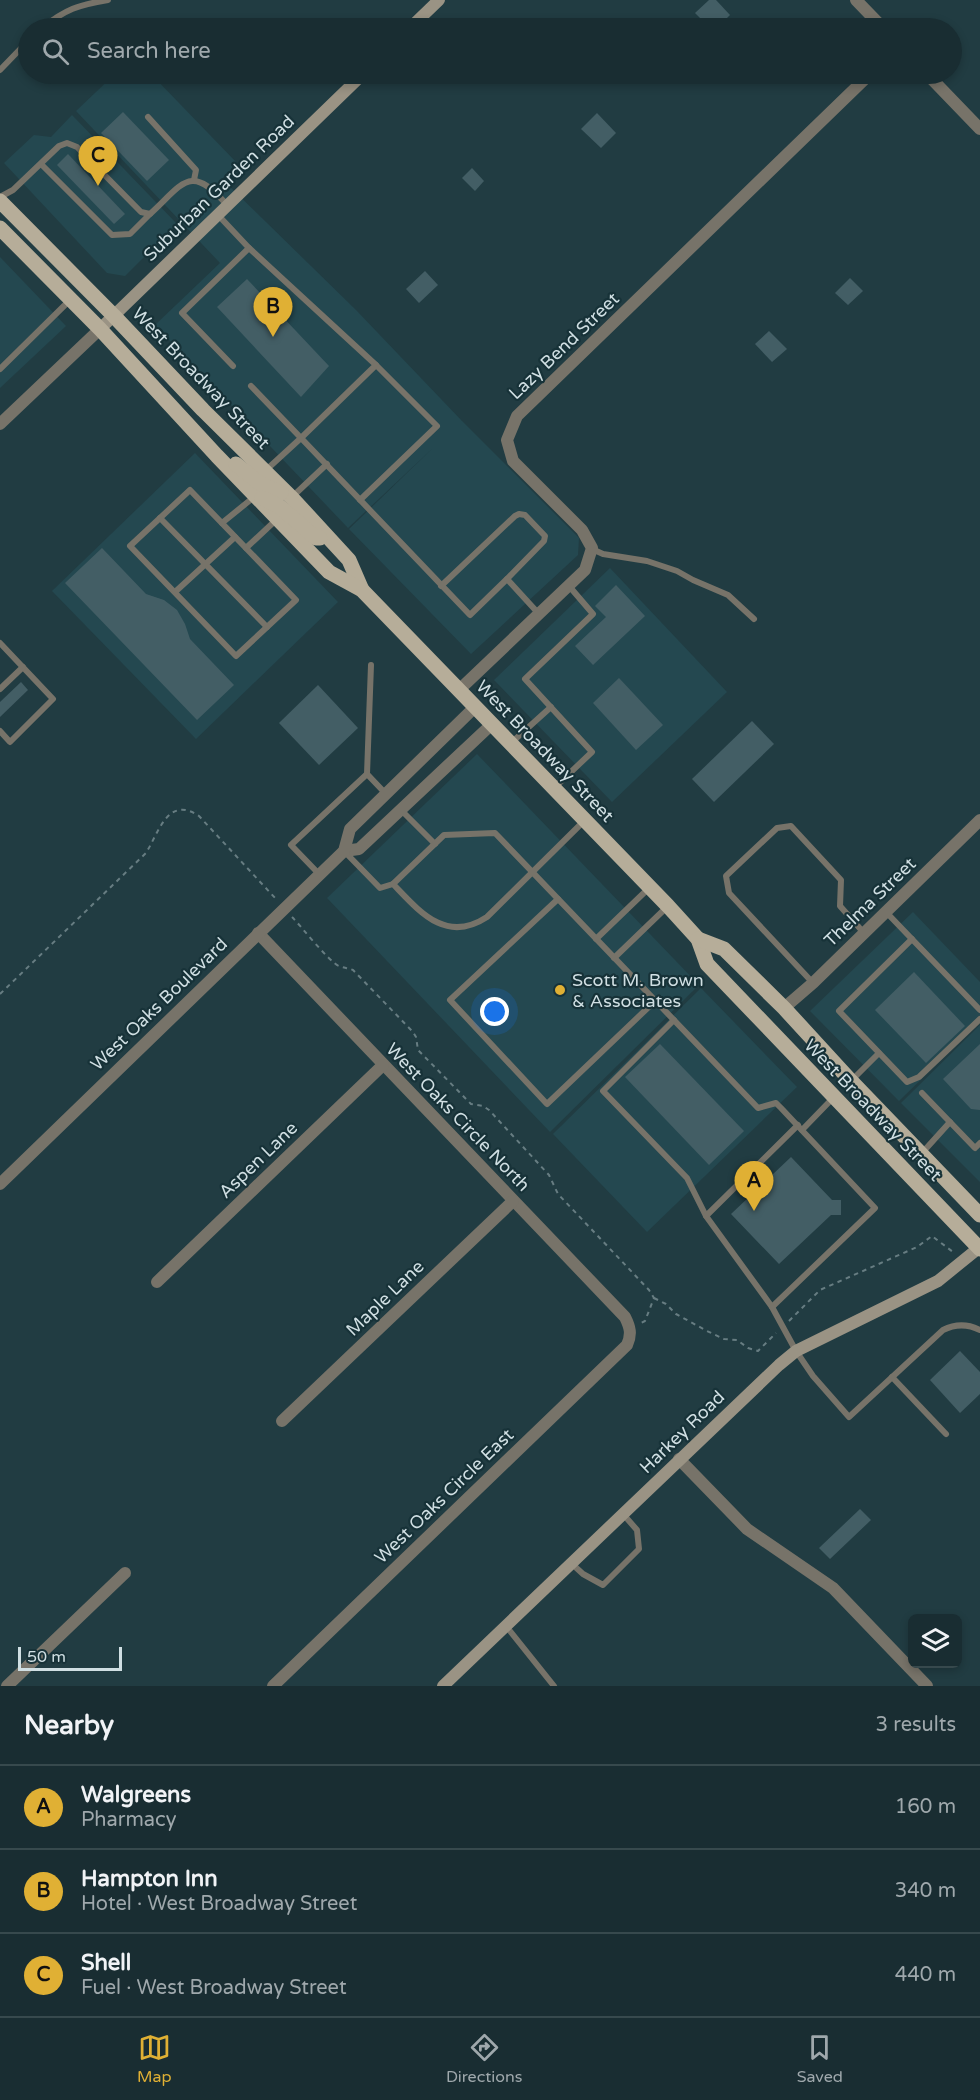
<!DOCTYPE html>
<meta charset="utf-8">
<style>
:root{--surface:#192d32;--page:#26393e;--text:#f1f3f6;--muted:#9fa8ac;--line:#37494d;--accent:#e0b034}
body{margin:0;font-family:"Varela Round",sans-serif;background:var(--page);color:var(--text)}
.controls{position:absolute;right:18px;bottom:18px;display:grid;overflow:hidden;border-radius:9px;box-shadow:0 3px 9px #0003}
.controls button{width:54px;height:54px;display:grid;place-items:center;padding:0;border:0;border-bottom:2px solid var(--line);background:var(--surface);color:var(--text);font:30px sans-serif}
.scale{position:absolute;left:18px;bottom:15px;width:104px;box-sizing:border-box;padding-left:6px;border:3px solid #d0dfe3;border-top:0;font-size:16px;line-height:21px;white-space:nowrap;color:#d0dfe3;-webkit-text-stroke:4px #173238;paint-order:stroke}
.you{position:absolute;left:495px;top:1012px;width:21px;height:21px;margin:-15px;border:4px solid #fff;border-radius:50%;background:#1a73e8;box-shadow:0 0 0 9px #1a73e833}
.badge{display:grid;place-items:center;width:39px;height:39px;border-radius:50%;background:var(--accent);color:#111;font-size:20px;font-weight:700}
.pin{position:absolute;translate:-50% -50px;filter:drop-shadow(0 2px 3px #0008)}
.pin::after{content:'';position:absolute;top:32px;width:21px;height:18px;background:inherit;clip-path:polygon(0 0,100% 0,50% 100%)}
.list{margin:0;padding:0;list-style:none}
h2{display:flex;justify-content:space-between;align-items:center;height:78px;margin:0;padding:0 24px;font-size:26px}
h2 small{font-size:20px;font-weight:400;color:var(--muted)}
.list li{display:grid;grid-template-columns:39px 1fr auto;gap:18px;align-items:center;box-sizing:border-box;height:84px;padding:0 24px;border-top:2px solid var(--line)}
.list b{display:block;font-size:22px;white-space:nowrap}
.list p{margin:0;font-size:20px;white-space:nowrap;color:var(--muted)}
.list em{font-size:20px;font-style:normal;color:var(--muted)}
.icon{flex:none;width:33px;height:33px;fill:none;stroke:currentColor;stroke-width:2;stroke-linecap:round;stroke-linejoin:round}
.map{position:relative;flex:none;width:980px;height:1686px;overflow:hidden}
.search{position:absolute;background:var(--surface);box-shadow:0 3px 9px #0003;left:18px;right:18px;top:18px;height:66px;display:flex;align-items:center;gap:15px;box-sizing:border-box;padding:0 21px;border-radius:33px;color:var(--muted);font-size:22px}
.sheet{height:330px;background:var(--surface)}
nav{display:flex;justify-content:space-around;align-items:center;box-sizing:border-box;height:84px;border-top:2px solid var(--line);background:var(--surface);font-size:16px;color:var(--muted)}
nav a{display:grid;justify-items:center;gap:3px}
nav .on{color:var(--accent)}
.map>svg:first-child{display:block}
.built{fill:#244850}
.building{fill:#435e65}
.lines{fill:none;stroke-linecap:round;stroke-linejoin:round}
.path{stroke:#677d82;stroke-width:2;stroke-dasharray:4.5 4.5;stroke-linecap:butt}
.lane{stroke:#777369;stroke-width:6}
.street{stroke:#777369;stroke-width:12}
.secondary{stroke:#9a9384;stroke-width:12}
.primary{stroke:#b6ad99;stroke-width:15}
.poi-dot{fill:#e0b034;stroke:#173238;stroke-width:2}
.labels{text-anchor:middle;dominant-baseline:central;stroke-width:4.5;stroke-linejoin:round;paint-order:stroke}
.street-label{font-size:18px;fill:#d0dfe3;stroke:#173238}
.poi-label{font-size:18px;fill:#d0dfe3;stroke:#173238;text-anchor:start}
</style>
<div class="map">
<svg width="980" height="1686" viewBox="0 0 980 1686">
<rect width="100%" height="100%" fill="#213c42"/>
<!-- built -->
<g class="built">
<polygon points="115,74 151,74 237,163 222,179 356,310 462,421 579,538 578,555 471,654 349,529 435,446 348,528 155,325 220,263 76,111"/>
<polygon points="72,115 177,224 125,276 107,273 4,163 34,135 51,137"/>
<polygon points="0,257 66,326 0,388"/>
<polygon points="195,453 338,602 196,739 52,591"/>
<polygon points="610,568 727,692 612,802 494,680"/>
<polygon points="477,754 699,985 550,1132 327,898"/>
<polygon points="913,912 980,982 980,1022 899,1101 810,1011"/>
<polygon points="701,988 797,1087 647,1232 553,1134"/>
<polygon points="980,1025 980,1182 901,1103"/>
</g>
<!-- building -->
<g class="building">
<polygon points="709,0 716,0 730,15 717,28 710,28 695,13"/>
<polygon points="123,112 169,160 147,181 101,133"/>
<polygon points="597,113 616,133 601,148 581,129"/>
<polygon points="68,154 125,214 114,224 57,165"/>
<polygon points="472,168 484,181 475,191 462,178"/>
<polygon points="425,271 438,285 419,303 406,289"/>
<polygon points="850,278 863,291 848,305 835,293"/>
<polygon points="247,279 329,366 301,397 217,307"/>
<polygon points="769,331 787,349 772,362 755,344"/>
<polygon points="102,548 146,594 164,600 177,610 185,624 190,639 234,685 197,720 65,583"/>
<polygon points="616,585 645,616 593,665 575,646 606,617 595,606"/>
<polygon points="619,678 663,725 636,750 593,703"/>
<polygon points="21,682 28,690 0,717 0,702"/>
<polygon points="318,685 358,728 319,765 279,723"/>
<polygon points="752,721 774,744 714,802 692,779"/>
<polygon points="914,972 965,1026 926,1063 875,1010"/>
<polygon points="660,1044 744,1131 709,1165 625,1077"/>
<polygon points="980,1044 980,1110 971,1109 943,1079"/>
<polygon points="791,1157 832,1200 841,1200 841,1215 831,1215 779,1264 731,1214"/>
<polygon points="960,1351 980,1372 980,1394 960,1413 930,1380"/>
<polygon points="860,1509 871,1520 830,1559 819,1548"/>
</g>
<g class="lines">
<!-- path -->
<g class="path">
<path d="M292 917C301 926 330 963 339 966 344 968 348 968 353 970L413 1032 416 1037 418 1050 471 1104 483 1106 489 1110 549 1175 558 1194 649 1290 654 1298 645 1321 641 1323"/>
<path d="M0 994 146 853C159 832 168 795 199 816L276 899"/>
<polyline points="654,1298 666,1304 676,1314 707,1331 724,1339 737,1340 748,1348 758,1351 776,1333"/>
<polyline points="789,1321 820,1290 917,1247 932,1236 953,1252"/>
</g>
<!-- lane -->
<g class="lane">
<path d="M42 28C66 9 78 5 108 0"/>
<polyline points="0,70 28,41"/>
<polyline points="148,117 196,170 194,180"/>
<polyline points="41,164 112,235 130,234 150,214"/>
<path d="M0 197 13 190 59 146 67 143 77 147 141 212 150 214C183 184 190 162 227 205"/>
<polyline points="218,215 249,248 182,313 233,366"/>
<polyline points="249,248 376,365 301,438 251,386"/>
<polyline points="0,369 70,300"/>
<polyline points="265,471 301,438 470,615 507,579 539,614"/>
<polygon points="190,490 296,600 236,656 130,546"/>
<polyline points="292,497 327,464"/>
<polyline points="360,500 437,426 376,365"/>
<polyline points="160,518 267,627"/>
<polyline points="222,523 254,497"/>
<polyline points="246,548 276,520"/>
<polyline points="592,549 603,554 647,561 677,571 693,580 728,595 754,619"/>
<polyline points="441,586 515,516 519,514 525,515 545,536 544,541 507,579"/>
<polyline points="175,592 235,537"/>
<polyline points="0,643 53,699 10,742 0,731"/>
<polyline points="371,665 367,774 386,794"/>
<polyline points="0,689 23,667"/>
<polyline points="511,743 551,707"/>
<polyline points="554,788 592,752 525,679 593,614 569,586"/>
<polyline points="401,810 435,844"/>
<polyline points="344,851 380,888 393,884 444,835 495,833 758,1108 776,1103 781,1108 875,1208 772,1307"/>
<polyline points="319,874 291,845 367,774"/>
<path d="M393 884C420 912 446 944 487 917L584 821"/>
<polyline points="558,899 450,1000 547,1104 655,1001"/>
<polyline points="886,912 980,1010"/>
<polyline points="596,939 649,888"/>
<polyline points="912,939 839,1011 907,1082 919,1077 980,1019"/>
<polyline points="614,958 668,906"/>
<polyline points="813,983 729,893 726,876 777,828 791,826 841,880 840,906 864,933"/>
<path d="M674 1020 603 1091 687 1178 706 1216 772 1307 796 1351 813 1376 849 1417 943 1330C955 1324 968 1324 980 1330"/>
<polyline points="852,1080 879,1053"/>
<polyline points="922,1093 975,1148 980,1143"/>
<polyline points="802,1130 833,1098"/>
<polyline points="922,1153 950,1122"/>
<polyline points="706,1216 798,1125"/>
<polyline points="892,1377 946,1434"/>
<polyline points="571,1563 583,1574 603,1585 639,1549 637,1530 623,1514"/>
<polyline points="506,1626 554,1686"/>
</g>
<!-- street -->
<g class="street">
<polyline points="856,0 883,28"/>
<polyline points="927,74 980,129"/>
<polyline points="0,424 100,329"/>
<polyline points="459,690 585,570 592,548 582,530 513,461 507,440 517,416 870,74"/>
<polyline points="344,851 359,849 492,724"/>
<path d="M258 933 625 1317C630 1327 632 1334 627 1345L273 1686"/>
<polyline points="784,1008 813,983 980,820"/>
<polyline points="0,1184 344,851 350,829 475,707"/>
<polyline points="157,1282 383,1065"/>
<polyline points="282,1421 513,1201"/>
<polyline points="679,1459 747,1529 833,1588 927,1686"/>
<polyline points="7,1686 125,1573"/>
</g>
<!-- secondary -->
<g class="secondary">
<polyline points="410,28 439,0"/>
<polyline points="100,329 363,74"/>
<polyline points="443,1686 779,1365 796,1351 938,1281 980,1247"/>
</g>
<!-- primary -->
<g class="primary">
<polyline points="0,201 114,316 203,410 292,498 349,560 362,590"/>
<polyline points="0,228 100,329 217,456 329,572 362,590 668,906 698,939 707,964 980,1249"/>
<polyline points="236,464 259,483 281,493"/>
<polyline points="262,498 279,506 316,538 320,538"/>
<polyline points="698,939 724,949 784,1008 851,1081 980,1215"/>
</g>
</g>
<!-- markers -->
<circle class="poi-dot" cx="560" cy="990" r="6"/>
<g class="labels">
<!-- street labels -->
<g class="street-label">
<text transform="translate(219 188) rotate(-44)">Suburban Garden Road</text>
<text transform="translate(564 346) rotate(-44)">Lazy Bend Street</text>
<text transform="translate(201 378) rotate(46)">West Broadway Street</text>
<text transform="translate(545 751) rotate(46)">West Broadway Street</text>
<text transform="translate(870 902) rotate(-44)">Thelma Street</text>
<text transform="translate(159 1004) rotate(-44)">West Oaks Boulevard</text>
<text transform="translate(873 1110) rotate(46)">West Broadway Street</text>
<text transform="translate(458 1117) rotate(46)">West Oaks Circle North</text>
<text transform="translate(258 1160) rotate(-44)">Aspen Lane</text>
<text transform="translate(385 1298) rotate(-44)">Maple Lane</text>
<text transform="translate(682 1432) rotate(-44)">Harkey Road</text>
<text transform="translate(444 1496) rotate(-44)">West Oaks Circle East</text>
</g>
<!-- poi labels -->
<g class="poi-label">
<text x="572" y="980">Scott M. Brown<tspan x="572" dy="21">&amp; Associates</tspan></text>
</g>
</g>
</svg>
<div class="controls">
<button><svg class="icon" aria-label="layers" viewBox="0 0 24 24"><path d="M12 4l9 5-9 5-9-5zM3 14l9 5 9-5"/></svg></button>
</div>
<div class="scale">50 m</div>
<div class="you"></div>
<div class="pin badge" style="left:754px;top:1211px">A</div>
<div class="pin badge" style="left:273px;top:337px">B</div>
<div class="pin badge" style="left:98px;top:186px">C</div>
<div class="search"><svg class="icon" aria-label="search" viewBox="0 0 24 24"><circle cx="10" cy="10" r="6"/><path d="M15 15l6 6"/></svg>Search here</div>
</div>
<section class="sheet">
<h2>Nearby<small>3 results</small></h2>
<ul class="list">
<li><span class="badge">A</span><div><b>Walgreens</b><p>Pharmacy</p></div><em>160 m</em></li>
<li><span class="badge">B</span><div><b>Hampton Inn</b><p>Hotel · West Broadway Street</p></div><em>340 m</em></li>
<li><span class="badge">C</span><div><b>Shell</b><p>Fuel · West Broadway Street</p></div><em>440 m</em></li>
</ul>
</section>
<nav>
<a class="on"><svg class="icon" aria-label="map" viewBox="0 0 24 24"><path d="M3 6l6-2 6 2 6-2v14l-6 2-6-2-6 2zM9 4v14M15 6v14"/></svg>Map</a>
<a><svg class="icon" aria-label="directions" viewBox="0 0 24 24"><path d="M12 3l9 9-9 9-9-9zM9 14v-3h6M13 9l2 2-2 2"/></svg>Directions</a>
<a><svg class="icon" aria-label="saved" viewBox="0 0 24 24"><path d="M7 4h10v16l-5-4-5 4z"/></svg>Saved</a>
</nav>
